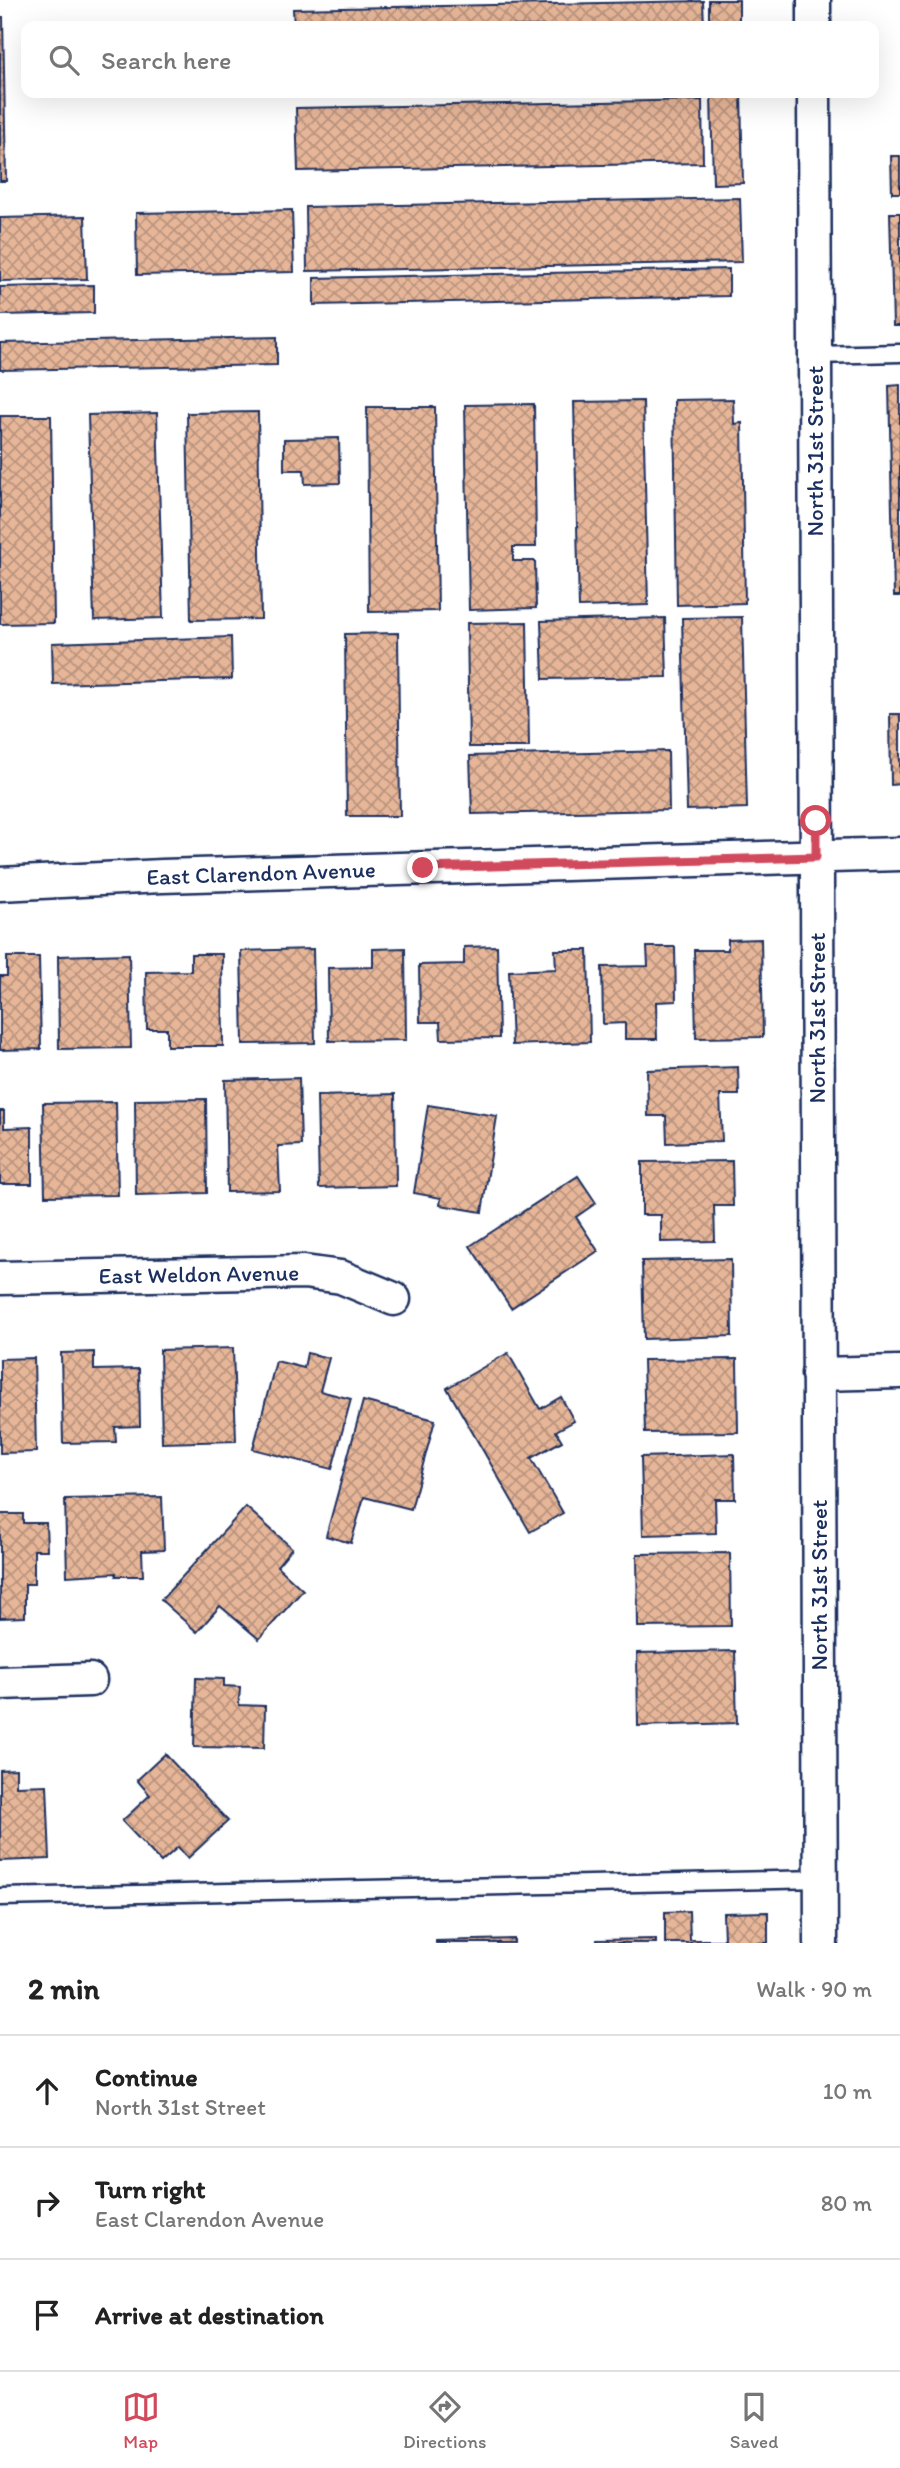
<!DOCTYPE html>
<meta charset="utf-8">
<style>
:root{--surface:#fff;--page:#f6f6f6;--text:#222;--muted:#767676;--line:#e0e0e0;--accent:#d1495b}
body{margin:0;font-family:Itim,sans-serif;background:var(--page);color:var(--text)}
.stop{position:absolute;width:21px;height:21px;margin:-16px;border:5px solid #d1495b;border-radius:50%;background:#fff}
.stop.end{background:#d1495b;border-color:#fff;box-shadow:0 2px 7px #0008}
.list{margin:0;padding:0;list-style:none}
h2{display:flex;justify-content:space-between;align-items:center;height:91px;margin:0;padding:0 28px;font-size:30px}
h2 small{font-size:23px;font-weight:400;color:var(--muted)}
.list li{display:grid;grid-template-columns:46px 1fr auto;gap:21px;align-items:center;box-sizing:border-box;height:112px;padding:0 28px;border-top:2px solid var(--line)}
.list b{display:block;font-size:26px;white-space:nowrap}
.list p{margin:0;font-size:23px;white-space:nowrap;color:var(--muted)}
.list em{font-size:23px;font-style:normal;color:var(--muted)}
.icon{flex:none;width:38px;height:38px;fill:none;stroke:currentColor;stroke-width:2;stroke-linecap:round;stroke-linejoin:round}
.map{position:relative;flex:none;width:900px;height:1943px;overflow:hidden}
.search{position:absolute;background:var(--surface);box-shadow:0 7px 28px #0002;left:21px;right:21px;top:21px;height:77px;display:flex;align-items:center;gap:18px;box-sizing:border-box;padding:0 24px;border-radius:14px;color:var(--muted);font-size:26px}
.sheet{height:427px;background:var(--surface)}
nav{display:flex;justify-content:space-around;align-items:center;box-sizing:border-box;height:98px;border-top:2px solid var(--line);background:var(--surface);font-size:19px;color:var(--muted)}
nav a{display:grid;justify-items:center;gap:4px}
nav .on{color:var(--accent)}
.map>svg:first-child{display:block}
.building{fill:url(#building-cross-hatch);stroke:#1b2f5e;stroke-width:2}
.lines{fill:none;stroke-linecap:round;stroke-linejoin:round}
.lane-casing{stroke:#1b2f5e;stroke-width:21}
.street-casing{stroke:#1b2f5e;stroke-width:37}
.lane{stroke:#fff;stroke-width:16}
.street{stroke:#fff;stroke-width:32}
.route{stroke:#d1495b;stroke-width:9}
.labels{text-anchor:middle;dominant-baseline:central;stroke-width:5;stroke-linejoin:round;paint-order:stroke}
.street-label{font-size:23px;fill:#1b2f5e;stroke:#fff}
</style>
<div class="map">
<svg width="900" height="1943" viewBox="0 0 900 1943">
<defs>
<pattern id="building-cross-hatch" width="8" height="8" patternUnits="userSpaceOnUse" patternTransform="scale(1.75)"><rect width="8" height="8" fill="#e7b698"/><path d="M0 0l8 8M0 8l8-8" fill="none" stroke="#ba947f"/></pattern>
</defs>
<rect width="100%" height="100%" fill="#fff"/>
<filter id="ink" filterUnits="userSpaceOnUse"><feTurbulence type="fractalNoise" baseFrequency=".0143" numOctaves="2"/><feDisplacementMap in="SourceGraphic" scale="14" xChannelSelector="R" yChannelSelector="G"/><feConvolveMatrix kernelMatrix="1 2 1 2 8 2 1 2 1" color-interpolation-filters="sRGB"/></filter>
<g filter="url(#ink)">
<!-- building -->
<g class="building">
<rect x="709" y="0" width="30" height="26"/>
<polygon points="703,1 704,26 294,26 293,9"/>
<polygon points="0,17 3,17 6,181 0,181"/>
<polygon points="711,93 741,93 743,183 713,184"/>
<polygon points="702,100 703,163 298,171 296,108"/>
<polygon points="891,156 900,156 900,193 892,193"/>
<polygon points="740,198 742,262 307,271 306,207"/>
<polygon points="292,210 294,272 137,275 136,213"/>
<polygon points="890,213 900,213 900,326 893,326"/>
<polygon points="85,216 87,279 0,281 0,218"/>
<polygon points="729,269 729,296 314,305 314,278"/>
<polygon points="94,285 94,313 0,315 0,287"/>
<polygon points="277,337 277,365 0,370 0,343"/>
<polygon points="900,385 900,596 894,596 889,386"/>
<polygon points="733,399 734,424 742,423 745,603 677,605 674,400"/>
<polygon points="643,401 648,605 579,607 574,402"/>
<polygon points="534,404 536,547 513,547 513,561 535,561 536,608 469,610 465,405"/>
<polygon points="367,407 435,407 438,611 369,612"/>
<polygon points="258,412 261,619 191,620 187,413"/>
<polygon points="157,413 163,618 94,620 88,415"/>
<polygon points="0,416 51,416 54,623 0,624"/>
<polygon points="339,438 340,483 305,484 304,470 284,470 284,439"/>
<polygon points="742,617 747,808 687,810 682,618"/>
<polygon points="665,618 667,677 543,679 541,621"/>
<polygon points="527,622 529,747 469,747 467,623"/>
<polygon points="398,633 400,816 347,816 345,634"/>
<polygon points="231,637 232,679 53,684 52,643"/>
<polygon points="890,714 900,714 900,784 891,785"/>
<polygon points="668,751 669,810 472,814 470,756"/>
<polygon points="761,939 763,1037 696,1038 694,950 728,950 728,940"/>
<polygon points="497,946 499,1038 441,1039 440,1022 420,1022 419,965 464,964 464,947"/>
<polygon points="647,947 675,947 676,1001 656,1002 657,1039 625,1039 625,1023 603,1024 602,967 648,966"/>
<polygon points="405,948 406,1040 329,1041 328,968 373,967 373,949"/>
<polygon points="313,949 315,1043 243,1044 241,951"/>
<polygon points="555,950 588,950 590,1042 512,1045 509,971 556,969"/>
<polygon points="129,954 131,1048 59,1049 58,956"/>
<polygon points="191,954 222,954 223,1046 167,1046 167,1029 147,1029 146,972 191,971"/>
<polygon points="7,957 39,957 41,1049 0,1050 0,976 7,976"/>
<polygon points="738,1067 739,1095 720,1095 722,1141 667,1143 666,1116 648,1116 647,1070"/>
<polygon points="299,1078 301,1145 278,1146 280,1191 227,1192 225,1080"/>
<polygon points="395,1094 396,1186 319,1188 317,1096"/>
<polygon points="206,1099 207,1193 136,1195 135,1100"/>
<polygon points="116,1102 118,1195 45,1196 43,1103"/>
<polygon points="428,1105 497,1116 482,1212 440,1205 441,1198 414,1193"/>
<polygon points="0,1111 4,1111 4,1128 32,1127 32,1184 0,1184"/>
<polygon points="732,1161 733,1206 714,1206 715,1241 661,1242 661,1215 642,1215 642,1162"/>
<polygon points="578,1176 596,1203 576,1217 598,1251 511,1308 470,1246"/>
<polygon points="731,1259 732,1336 644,1339 642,1261"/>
<polygon points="233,1348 236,1441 162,1443 160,1350"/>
<polygon points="94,1352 94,1370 139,1369 140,1426 115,1427 116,1442 63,1443 61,1353"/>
<polygon points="307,1353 329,1358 320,1391 351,1399 332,1469 253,1449 276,1361 304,1368"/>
<polygon points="508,1353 540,1409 561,1397 574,1421 556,1431 562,1441 531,1458 563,1513 530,1532 447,1388"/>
<polygon points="34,1358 36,1452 0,1453 0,1359"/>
<polygon points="737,1359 738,1432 645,1433 643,1360"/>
<polygon points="363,1401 435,1420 411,1509 364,1497 351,1543 326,1536"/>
<polygon points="734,1454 735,1499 715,1499 716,1533 643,1535 641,1457"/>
<polygon points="162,1497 164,1550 142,1551 143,1576 116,1576 116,1573 67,1576 65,1499"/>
<polygon points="246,1507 292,1548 277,1566 303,1590 259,1639 220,1606 197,1632 161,1600"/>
<polygon points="0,1514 23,1514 23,1523 46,1523 47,1550 34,1550 34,1584 25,1584 25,1617 0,1618"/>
<polygon points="730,1553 731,1626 638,1627 637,1554"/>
<polygon points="735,1651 737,1723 638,1726 637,1653"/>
<polygon points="196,1678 224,1679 224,1686 240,1687 239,1705 265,1706 264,1748 194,1747"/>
<polygon points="165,1754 228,1821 188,1858 178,1847 161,1862 122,1821 150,1795 137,1780"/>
<polygon points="16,1769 16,1786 47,1785 50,1859 0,1861 0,1770"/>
<polygon points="689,1911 690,1940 724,1940 723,1913 768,1912 768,1943 665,1943 665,1912"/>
<polygon points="514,1939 514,1943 436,1943 436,1941"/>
<polygon points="656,1939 656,1943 597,1943 597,1940"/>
</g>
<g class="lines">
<!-- lane casing -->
<g class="lane-casing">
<g id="lane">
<polyline points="815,355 900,353"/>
<polyline points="0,1897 821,1879"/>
</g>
</g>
<!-- street casing -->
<g class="street-casing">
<g id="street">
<polyline points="814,0 814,26"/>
<polyline points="814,93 821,1943"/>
<polyline points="0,884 162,876 900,854"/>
<polyline points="0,1278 304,1272 341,1277 394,1299"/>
<polyline points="818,1374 900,1372"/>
<polyline points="0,1683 90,1680"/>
</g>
</g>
<!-- lane -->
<use href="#lane" class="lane"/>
<!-- street -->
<use href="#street" class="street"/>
</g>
</g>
<g class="lines" filter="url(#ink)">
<!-- route -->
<polyline class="route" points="423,868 816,857 816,821"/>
</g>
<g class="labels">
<!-- street labels -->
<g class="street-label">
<text transform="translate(815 451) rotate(-90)">North 31st Street</text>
<text transform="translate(261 873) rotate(-2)">East Clarendon Avenue</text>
<text transform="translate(817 1018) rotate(-90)">North 31st Street</text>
<text transform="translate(199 1274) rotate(-1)">East Weldon Avenue</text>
<text transform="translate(819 1585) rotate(-90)">North 31st Street</text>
</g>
</g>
</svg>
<div class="stop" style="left:816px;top:821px"></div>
<div class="stop end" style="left:423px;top:868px"></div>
<div class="search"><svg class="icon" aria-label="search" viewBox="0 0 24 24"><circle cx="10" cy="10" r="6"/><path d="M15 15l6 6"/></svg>Search here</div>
</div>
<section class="sheet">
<h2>2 min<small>Walk · 90 m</small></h2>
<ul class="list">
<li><svg class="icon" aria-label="ahead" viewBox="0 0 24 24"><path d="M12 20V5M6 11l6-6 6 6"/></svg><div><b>Continue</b><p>North 31st Street</p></div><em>10 m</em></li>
<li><svg class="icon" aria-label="right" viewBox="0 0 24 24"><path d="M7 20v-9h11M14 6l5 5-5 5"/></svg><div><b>Turn right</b><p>East Clarendon Avenue</p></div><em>80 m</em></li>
<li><svg class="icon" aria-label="arrive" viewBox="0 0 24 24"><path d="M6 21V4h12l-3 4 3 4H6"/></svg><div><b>Arrive at destination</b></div></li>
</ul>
</section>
<nav>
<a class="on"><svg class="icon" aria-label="map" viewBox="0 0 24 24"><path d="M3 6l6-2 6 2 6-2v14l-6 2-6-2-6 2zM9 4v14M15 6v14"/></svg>Map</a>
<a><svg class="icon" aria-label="directions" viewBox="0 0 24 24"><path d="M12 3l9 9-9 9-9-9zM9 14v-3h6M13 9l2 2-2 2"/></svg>Directions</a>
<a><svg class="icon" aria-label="saved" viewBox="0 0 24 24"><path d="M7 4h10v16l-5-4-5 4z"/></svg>Saved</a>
</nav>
